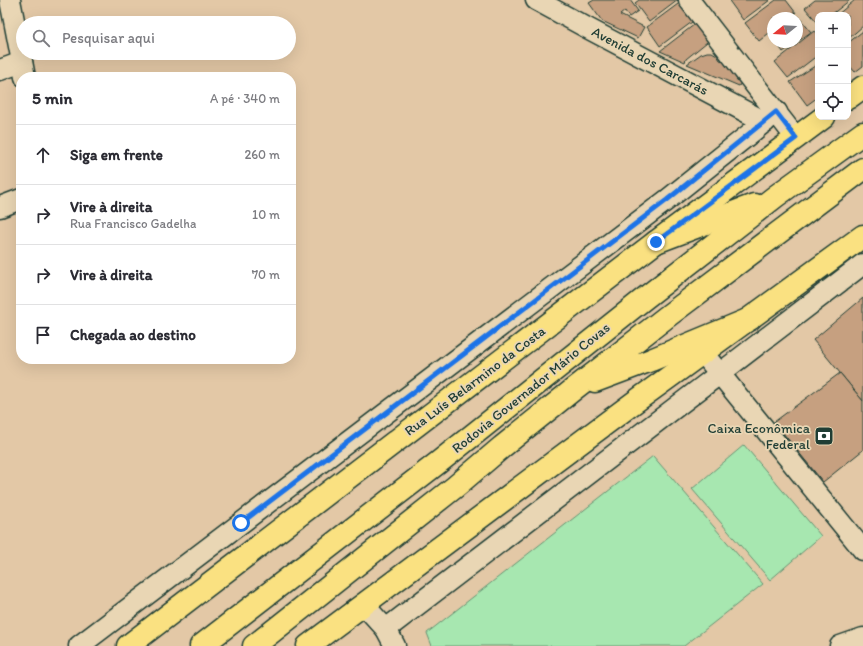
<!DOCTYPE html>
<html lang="pt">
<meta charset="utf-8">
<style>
:root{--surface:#fff;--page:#f7f7f7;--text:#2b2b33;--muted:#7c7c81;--line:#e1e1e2}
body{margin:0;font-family:Itim,sans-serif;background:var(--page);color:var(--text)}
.controls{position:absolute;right:12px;top:12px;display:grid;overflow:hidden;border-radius:8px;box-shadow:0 4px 16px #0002}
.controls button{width:36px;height:36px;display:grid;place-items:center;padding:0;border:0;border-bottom:1px solid var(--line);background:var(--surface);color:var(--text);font:20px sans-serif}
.compass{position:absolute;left:767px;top:12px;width:36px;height:36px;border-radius:50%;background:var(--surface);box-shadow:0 4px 16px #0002;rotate:252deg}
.stop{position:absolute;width:12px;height:12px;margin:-9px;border:3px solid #1a73e8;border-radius:50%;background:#fff}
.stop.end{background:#1a73e8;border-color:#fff;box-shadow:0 1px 4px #0008}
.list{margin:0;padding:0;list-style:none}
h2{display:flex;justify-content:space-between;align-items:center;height:52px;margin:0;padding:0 16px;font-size:17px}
h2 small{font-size:13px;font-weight:400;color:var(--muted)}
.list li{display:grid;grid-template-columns:26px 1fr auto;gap:12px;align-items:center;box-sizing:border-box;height:60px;padding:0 16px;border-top:1px solid var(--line)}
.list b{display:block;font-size:15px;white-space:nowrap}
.list p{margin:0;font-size:13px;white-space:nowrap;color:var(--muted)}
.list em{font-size:13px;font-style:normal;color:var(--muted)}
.icon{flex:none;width:22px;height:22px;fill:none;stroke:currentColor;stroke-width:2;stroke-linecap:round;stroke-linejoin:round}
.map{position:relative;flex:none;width:863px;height:646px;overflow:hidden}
.search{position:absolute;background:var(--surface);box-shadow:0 4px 16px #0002;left:16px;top:16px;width:280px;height:44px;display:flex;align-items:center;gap:10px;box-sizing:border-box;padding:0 14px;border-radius:22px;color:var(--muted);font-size:15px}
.panel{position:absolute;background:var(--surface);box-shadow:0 4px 16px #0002;left:16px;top:72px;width:280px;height:292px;border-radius:16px}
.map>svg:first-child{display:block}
.green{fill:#a7e7b0;stroke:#639272}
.building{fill:#c6a080;stroke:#1f3d34}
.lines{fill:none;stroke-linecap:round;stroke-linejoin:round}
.minor-casing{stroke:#1f3d34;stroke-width:23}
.major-casing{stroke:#1f3d34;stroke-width:25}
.highway-casing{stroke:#1f3d34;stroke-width:25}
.minor{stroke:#e9d6b4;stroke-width:20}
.major{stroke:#fae181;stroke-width:22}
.highway{stroke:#fae181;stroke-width:22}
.route{stroke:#1a73e8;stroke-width:5}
.labels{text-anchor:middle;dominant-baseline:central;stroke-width:3.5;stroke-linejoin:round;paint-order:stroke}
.street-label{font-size:14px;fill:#1f3d34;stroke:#e9d6b4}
.poi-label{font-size:14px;fill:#1f3d34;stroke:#e9d6b4;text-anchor:end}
</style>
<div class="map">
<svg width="863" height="646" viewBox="0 0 863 646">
<rect width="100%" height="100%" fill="#e3c8a6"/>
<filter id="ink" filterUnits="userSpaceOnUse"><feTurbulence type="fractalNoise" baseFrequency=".025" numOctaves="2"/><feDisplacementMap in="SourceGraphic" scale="8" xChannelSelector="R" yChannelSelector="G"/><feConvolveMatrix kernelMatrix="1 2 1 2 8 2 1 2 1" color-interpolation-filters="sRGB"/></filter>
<g filter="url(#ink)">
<!-- green -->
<g class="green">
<polygon points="744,445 821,536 770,580 692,489"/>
<polygon points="653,456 763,584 684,646 432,646 427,633"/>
</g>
<!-- building -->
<g class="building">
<polygon points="594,0 630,0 638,11 629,17 625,11 620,15 644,27 638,38 602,21 589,3"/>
<polygon points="639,0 678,0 649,22 635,3"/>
<polygon points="732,0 770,0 743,20 730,2"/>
<polygon points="776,0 786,0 796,13 789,18 773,18 773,30 759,41 745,23"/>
<polygon points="815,0 850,0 831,15 818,15 818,23 805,8"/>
<polygon points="855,0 863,0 863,26 848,39 848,15 837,15"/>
<polygon points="682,1 696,19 660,46 647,27"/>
<polygon points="798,16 811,32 783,52 776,42 797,42 797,18 795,18"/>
<polygon points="699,21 712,38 686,59 685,62 660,51"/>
<polygon points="814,31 818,36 818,55 788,78 775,62"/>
<polygon points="863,31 863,66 855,72 848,64 848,43"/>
<polygon points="707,52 712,52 717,55 720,60 731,63 743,79 739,86 687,64 701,54"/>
<polygon points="818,64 818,97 807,105 790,82"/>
<polygon points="863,298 863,401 813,340"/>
<polygon points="840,373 863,401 863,450 823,482 774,422"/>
</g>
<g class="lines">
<!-- minor casing -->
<g class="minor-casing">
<g id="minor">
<polyline points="10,0 25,77"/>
<polyline points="536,0 591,30 765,122"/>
<polyline points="689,0 796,138"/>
<polyline points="0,70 22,62"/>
<polyline points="0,207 21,199"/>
<polyline points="703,353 863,550"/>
<polyline points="363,604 386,629 395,646"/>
<polyline points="386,629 863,264"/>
<polyline points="79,646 667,200 777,112"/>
<polyline points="840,646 863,638"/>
</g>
</g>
<!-- major casing -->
<g class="major-casing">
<g id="major">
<polyline points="848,98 863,87"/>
<polyline points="128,646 656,242 824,117"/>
<polyline points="308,646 632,404 863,236"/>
</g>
</g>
<!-- highway casing -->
<g class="highway-casing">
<g id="highway">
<polyline points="656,242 754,205"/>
<polyline points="595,381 651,360 750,319"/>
<polyline points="201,646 439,462 645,298 776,196 863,133"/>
<polyline points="254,646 455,487 502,447 574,389 669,315 863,169"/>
</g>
</g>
<!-- minor -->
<use href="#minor" class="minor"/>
<!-- major -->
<use href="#major" class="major"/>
<!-- highway -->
<use href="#highway" class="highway"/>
</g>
</g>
<g class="lines" filter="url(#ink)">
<!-- route -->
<polyline class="route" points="241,523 667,200 776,112 796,138 656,242"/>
</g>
<!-- icons -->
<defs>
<g id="bank-square" transform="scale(1)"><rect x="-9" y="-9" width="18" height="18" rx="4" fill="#1f3d34" stroke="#e9d6b4"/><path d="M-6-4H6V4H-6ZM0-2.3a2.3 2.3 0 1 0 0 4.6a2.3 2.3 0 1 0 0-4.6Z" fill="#fff"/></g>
</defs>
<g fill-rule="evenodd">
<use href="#bank-square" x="824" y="436"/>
</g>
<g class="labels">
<!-- street labels -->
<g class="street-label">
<text transform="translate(650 61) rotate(28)">Avenida dos Carcarás</text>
<text transform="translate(475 381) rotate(-37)">Rua Luís Belarmino da Costa</text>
<text transform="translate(531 388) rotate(-39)">Rodovia Governador Mário Covas</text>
</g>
<!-- poi labels -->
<g class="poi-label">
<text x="810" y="428">Caixa Econômica<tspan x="810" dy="16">Federal</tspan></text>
</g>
</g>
</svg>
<div class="controls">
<button>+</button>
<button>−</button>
<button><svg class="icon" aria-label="locate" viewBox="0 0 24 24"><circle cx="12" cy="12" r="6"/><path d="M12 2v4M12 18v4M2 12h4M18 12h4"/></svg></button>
</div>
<svg class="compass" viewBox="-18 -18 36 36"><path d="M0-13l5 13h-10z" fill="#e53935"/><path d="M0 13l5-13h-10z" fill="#7c7c81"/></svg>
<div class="stop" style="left:241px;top:523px"></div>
<div class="stop end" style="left:656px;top:242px"></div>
<div class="search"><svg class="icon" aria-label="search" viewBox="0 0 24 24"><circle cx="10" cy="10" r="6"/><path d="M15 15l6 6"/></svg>Pesquisar aqui</div>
<section class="panel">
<h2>5 min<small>A pé · 340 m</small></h2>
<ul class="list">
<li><svg class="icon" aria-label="ahead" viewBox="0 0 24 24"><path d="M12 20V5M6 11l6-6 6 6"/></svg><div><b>Siga em frente</b></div><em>260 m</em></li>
<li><svg class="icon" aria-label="right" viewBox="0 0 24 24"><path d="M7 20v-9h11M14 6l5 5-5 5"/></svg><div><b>Vire à direita</b><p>Rua Francisco Gadelha</p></div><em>10 m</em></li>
<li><svg class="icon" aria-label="right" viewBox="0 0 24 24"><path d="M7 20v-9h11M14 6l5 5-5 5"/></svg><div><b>Vire à direita</b></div><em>70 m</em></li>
<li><svg class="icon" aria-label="arrive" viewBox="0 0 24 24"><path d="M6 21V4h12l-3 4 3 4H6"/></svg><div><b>Chegada ao destino</b></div></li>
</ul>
</section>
</div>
